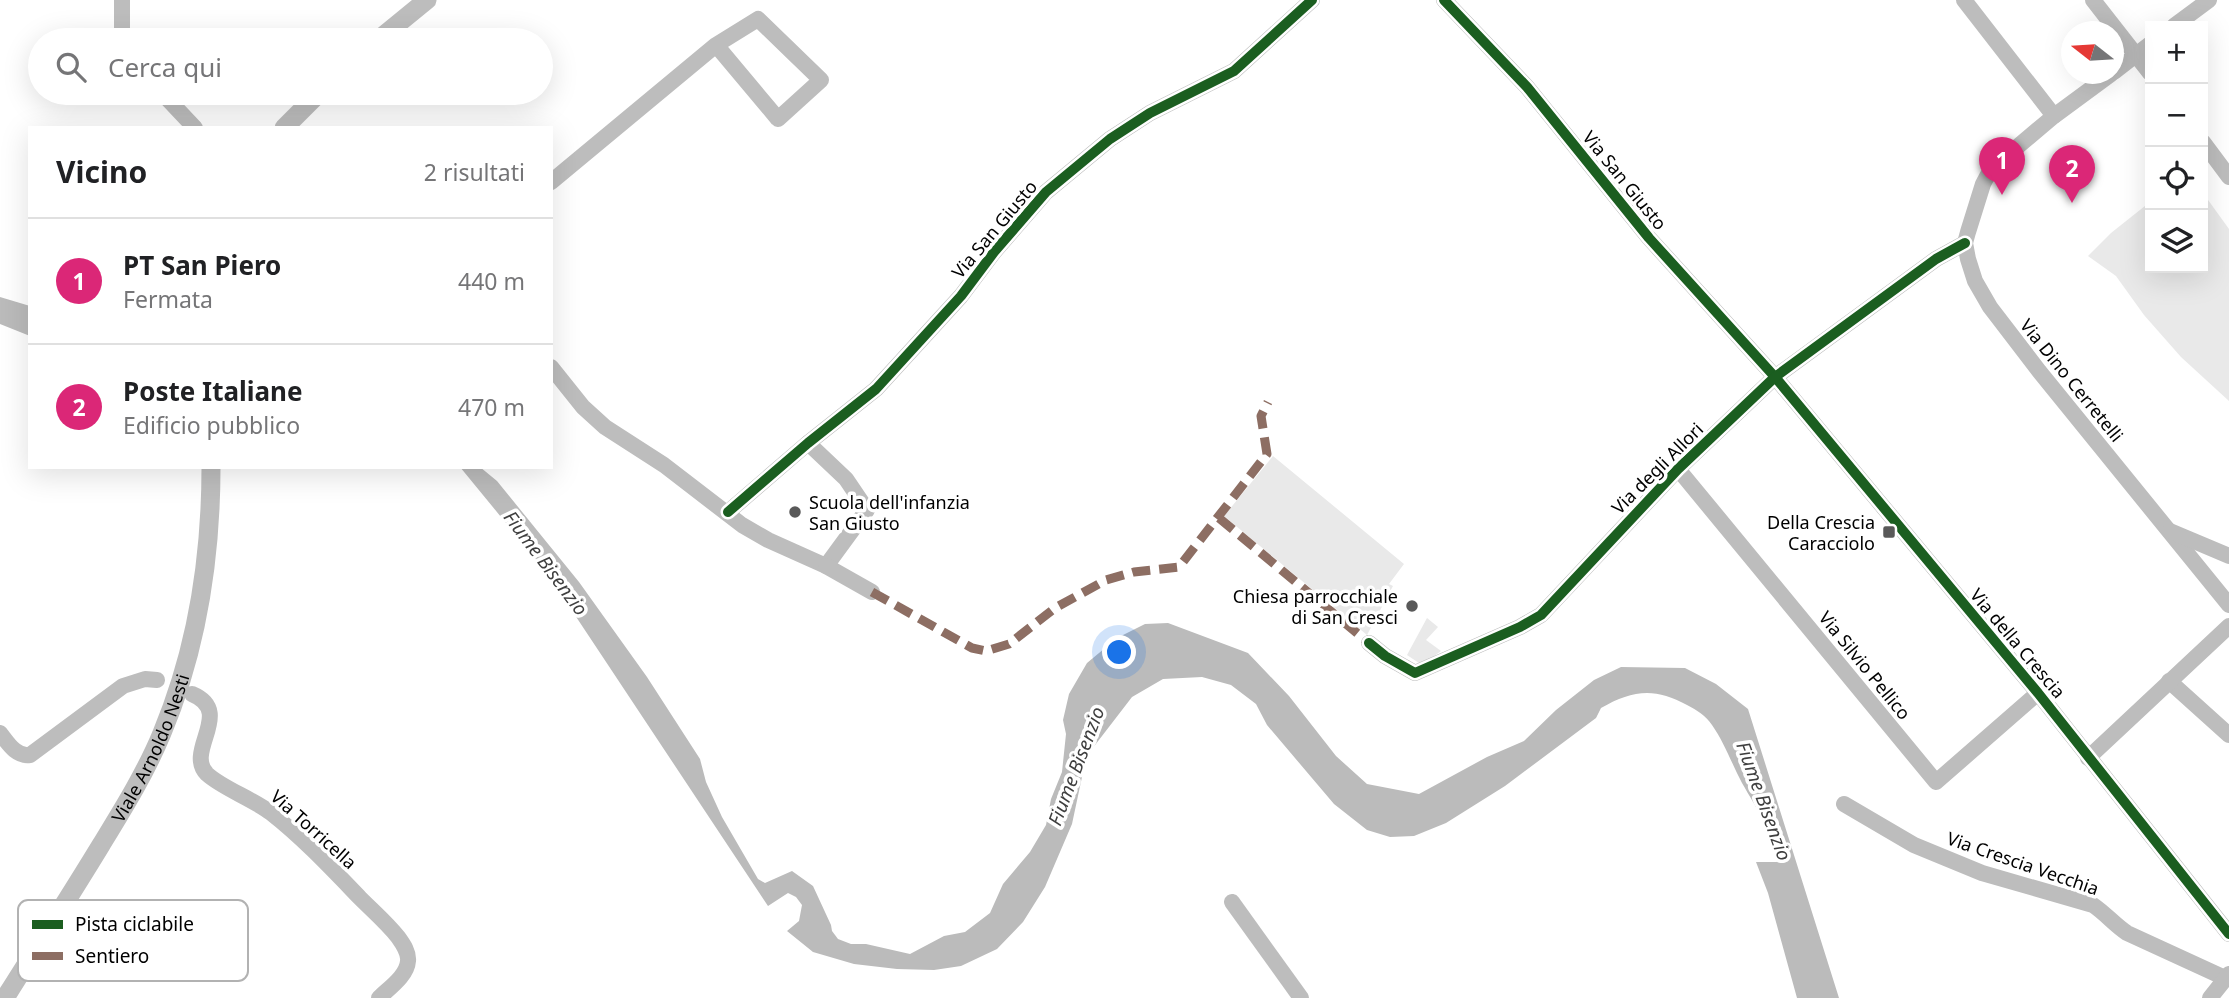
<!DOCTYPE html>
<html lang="it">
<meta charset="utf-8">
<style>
:root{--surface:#fff;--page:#f6f6f6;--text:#202124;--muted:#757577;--line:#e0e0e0;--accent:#db2777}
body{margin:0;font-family:"Noto Sans",sans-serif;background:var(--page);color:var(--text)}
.controls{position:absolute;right:21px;top:21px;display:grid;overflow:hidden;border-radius:0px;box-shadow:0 7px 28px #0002}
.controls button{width:63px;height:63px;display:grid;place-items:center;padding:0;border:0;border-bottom:2px solid var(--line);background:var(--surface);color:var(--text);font:35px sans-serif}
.compass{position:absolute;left:2061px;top:21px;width:63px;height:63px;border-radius:50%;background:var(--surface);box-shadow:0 7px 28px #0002;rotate:287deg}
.you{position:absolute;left:1120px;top:653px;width:24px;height:24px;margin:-18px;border:5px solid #fff;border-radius:50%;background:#1a73e8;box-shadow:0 0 0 10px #1a73e833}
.badge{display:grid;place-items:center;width:46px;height:46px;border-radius:50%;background:var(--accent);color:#fff;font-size:23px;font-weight:700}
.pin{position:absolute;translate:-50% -58px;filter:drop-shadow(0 2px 4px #0008)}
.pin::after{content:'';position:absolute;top:37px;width:24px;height:21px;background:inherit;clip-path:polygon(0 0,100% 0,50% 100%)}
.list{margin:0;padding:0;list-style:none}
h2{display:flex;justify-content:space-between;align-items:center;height:91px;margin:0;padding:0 28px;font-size:30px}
h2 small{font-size:23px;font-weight:400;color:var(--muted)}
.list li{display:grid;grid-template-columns:46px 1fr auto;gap:21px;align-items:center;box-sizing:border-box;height:126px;padding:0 28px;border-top:2px solid var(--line)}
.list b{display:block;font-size:26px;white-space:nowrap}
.list p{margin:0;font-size:23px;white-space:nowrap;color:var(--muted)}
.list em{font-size:23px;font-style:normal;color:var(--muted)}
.icon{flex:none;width:38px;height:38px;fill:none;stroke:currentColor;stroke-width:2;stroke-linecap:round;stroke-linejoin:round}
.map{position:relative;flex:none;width:2229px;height:998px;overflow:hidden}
.search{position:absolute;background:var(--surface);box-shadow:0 7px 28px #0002;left:28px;top:28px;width:525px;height:77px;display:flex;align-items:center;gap:18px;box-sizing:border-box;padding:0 24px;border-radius:38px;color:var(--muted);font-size:26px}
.panel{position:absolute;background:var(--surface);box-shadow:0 7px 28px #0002;left:28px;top:126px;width:525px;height:343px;border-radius:0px}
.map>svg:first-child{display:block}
.green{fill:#e9e9e9}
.water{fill:#bbb}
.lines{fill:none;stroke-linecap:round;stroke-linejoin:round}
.minor{stroke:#bdbdbd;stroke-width:16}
.tertiary{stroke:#bdbdbd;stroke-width:19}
.quiet{stroke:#8d6e63;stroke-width:9;stroke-dasharray:18 9;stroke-linecap:butt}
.cycleway-casing{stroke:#fff;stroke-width:15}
.cycleway{stroke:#1b5e20;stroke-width:10}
.poi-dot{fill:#595959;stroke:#fff;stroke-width:2.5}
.labels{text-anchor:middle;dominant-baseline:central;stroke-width:7;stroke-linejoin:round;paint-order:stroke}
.street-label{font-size:18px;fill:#000;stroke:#fff}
.poi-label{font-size:18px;fill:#000;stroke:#fff;text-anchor:end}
.water-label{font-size:19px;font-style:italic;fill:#3f3f3f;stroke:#fff}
.key{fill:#fff;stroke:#b2b2b2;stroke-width:2}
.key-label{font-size:19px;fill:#000}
</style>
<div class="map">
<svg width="2229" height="998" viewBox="0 0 2229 998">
<rect width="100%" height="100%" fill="#fff"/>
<!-- green -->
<g class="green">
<polygon points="2203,193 2229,229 2229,401 2181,357 2144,315 2116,276 2088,256 2111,233 2150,202 2150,268 2203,268"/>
<polygon points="1273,456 1404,564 1389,584 1393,586 1367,635 1224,516"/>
<polygon points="1427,618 1438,627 1426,640 1441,651 1422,665 1407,655"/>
</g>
<!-- water -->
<g class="water">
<polygon points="0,297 30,306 30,336 0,324"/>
<path d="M460 467H480L497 481 579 582 647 677 700 759 706 782 722 817 758 879 765 883 792 871 813 886 831 925 832 931 838 939 851 944H866L910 954 944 936 965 932 990 913 1003 884 1030 852 1046 825 1051 799 1062 772 1066 734 1063 720 1069 694 1087 663 1117 638 1145 624 1168 623 1248 653 1289 696 1336 756 1367 784 1419 794 1487 757 1524 741 1556 710 1594 680 1621 667 1685 668 1716 684 1748 709 1839 998H1797L1768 893 1756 862H1777C1772 832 1757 809 1742 783 1732 764 1724 742 1712 725 1706 716 1697 710 1687 705 1655 687 1632 690 1601 708L1596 718 1505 786 1446 823 1414 836 1390 837 1367 830 1334 804 1267 725 1256 704 1231 685 1202 677 1163 679 1132 697 1092 749 1082 777 1072 824 1045 887 1023 922 997 949 961 966 934 970 897 969 854 964 813 952 787 931 799 921 802 905 796 897 788 893 768 906 547 573Z"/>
</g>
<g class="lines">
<!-- minor -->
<g class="minor">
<polyline points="122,0 122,33 125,40"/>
<polyline points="1444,0 1527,87 1649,238 1775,377 2038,693 2229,934"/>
<polyline points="1964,0 2054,116"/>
<polyline points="2093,0 2150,73"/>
<polyline points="2174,26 2209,0"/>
<polyline points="2114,72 2150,44"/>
<polyline points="2111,74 2054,116 1991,169 1983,184 1968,232 1965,243 1968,259 1975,281 1990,307 2039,371 2229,605"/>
<polyline points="162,93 195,128"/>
<polyline points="2203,142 2229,177"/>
<polyline points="551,182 716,45 758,19 821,80 778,119 716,45"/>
<polyline points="551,367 583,407 605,427 664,465 742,525 768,540 826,566 867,510 846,479 808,443"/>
<polyline points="1678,469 1936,782 2038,693"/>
<polyline points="728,512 808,443 876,389 961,296 994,252 1046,192 1110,139 1150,113 1234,71 1312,0"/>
<polyline points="2170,531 2229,556"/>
<polyline points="826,566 872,592"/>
<polyline points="1369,643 1385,656 1415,673 1520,627 1541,615 1678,469 1775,377 1936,259 1965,243"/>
<polyline points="2169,681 2229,735"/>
<path d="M192 694C235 712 184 751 207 774 222 788 253 799 271 813 303 838 332 869 360 898 373 911 387 923 398 937 403 944 409 952 408 961 407 976 389 988 379 998"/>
<path d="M0 733C8 743 16 757 30 755L123 686 145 679 157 680"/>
<polyline points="2088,758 2229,626"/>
<path d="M1844 804 1914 845 1982 873 2093 905C2106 914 2115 925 2127 933L2225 978"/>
<polyline points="1232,902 1301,998"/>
<polyline points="2210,998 2229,974"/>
</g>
<!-- tertiary -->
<g class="tertiary">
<polyline points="378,40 427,0"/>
<polyline points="284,128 319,93"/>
<path id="s1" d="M5 998C37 947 70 896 101 845 123 809 146 772 162 733 197 649 211 558 211 467"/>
</g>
<!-- quiet -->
<g class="quiet">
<polyline points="1219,518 1369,643"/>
<polyline points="872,592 972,648 986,651 1009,644 1055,608 1106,580 1134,572 1179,567 1267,454 1261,416 1268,402"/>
</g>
<!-- cycleway casing -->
<g class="cycleway-casing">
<g id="cycleway">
<polyline points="1444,0 1527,87 1649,238 1775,377 2038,693 2229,934"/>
<polyline points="728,512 808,443 876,389 961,296 994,252 1046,192 1110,139 1150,113 1234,71 1312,0"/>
<polyline points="1369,643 1385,656 1415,673 1520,627 1541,615 1678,469 1775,377 1936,259 1965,243"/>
</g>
</g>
<!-- cycleway -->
<use href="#cycleway" class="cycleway"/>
</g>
<!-- markers -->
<g class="poi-dot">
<circle cx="795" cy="512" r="7"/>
<rect x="1882" y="525" width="14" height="14" rx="3.5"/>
<circle cx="1412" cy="606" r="7"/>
</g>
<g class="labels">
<!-- street labels -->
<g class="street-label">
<text transform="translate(1625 180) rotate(51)">Via San Giusto</text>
<text transform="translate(994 229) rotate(-50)">Via San Giusto</text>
<text transform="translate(2072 380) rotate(51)">Via Dino Cerretelli</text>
<text transform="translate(1657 468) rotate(-45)">Via degli Allori</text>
<text transform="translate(2018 643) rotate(50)">Via della Crescia</text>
<text transform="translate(1865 665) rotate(51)">Via Silvio Pellico</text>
<text stroke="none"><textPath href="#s1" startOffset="290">Viale Arnoldo Nesti</textPath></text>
<text transform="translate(314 829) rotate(42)">Via Torricella</text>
<text transform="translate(2023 863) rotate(19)">Via Crescia Vecchia</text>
</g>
<!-- poi labels -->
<g class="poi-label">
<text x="809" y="502" text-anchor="start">Scuola dell'infanzia<tspan x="809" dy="21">San Giusto</tspan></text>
<text x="1875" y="522">Della Crescia<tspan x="1875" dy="21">Caracciolo</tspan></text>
<text x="1398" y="596">Chiesa parrocchiale<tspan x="1398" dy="21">di San Cresci</tspan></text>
</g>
<!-- water labels -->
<g class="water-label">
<text transform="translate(546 563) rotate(53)">Fiume Bisenzio</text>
<text transform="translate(1076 766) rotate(-69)">Fiume Bisenzio</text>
<text transform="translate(1764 801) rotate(70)">Fiume Bisenzio</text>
</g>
</g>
<!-- legend -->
<rect x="18" y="900" width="230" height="81" rx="10" class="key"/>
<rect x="32" y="920" width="31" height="9" fill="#1b5e20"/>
<rect x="32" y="952" width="31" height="8" fill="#8d6e63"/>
<g class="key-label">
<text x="75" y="931">Pista ciclabile</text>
<text x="75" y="963">Sentiero</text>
</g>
</svg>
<div class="controls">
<button>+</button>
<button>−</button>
<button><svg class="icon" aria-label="locate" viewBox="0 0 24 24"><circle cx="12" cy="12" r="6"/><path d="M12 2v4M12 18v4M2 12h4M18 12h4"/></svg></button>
<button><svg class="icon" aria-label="layers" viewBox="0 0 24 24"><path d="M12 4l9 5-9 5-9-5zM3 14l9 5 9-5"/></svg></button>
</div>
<svg class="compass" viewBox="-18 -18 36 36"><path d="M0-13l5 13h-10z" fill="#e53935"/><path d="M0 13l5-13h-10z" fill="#757577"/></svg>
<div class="you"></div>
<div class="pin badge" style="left:2002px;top:195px">1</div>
<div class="pin badge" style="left:2072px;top:203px">2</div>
<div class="search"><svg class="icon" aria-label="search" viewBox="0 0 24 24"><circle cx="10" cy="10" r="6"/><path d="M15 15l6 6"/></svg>Cerca qui</div>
<section class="panel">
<h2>Vicino<small>2 risultati</small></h2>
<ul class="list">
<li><span class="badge">1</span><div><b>PT San Piero</b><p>Fermata</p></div><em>440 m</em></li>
<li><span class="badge">2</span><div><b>Poste Italiane</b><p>Edificio pubblico</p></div><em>470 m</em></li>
</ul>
</section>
</div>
